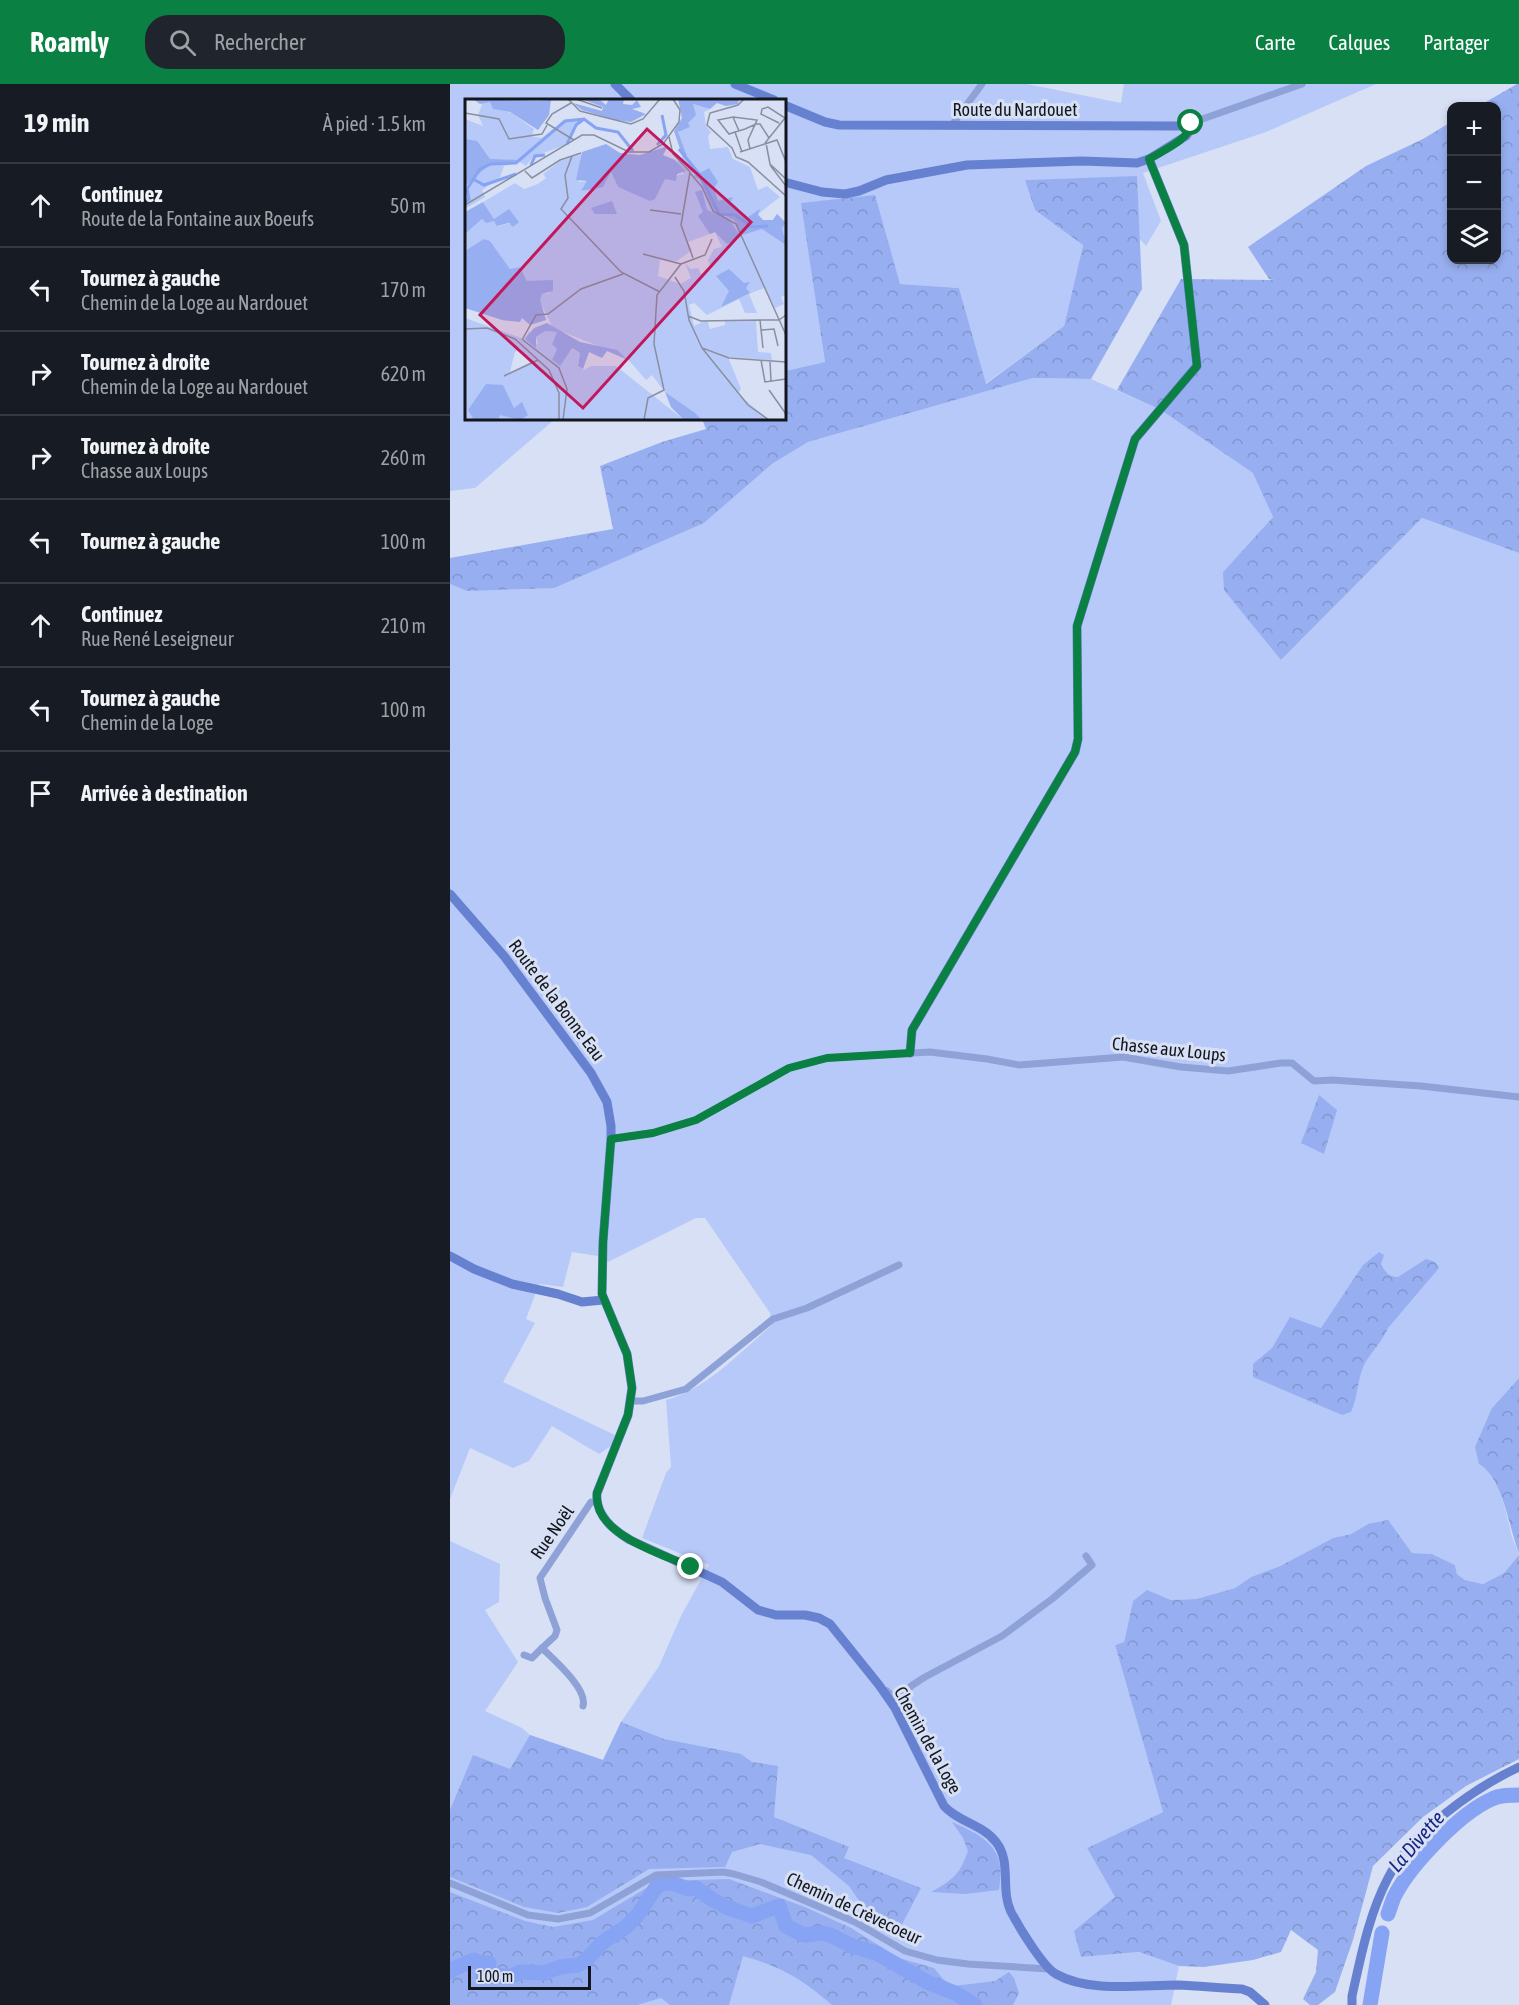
<!DOCTYPE html>
<html lang="fr">
<meta charset="utf-8">
<style>
:root{--surface:#171b24;--page:#20242c;--text:#f1f3f6;--muted:#9ea1a6;--line:#363941;--accent:#0b8043}
body{margin:0;font-family:"Asap Condensed",sans-serif;background:var(--page);color:var(--text)}
.controls{position:absolute;right:18px;top:18px;display:grid;overflow:hidden;border-radius:12px;box-shadow:0 3px 9px #0003}
.controls button{width:54px;height:54px;display:grid;place-items:center;padding:0;border:0;border-bottom:2px solid var(--line);background:var(--surface);color:var(--text);font:30px sans-serif}
.scale{position:absolute;left:18px;bottom:15px;width:123px;box-sizing:border-box;padding-left:6px;border:3px solid #13161d;border-top:0;font-size:16px;line-height:21px;white-space:nowrap;color:#13161d;-webkit-text-stroke:4px #d8e0f5;paint-order:stroke}
.stop{position:absolute;width:18px;height:18px;margin:-14px;border:4px solid #0b8043;border-radius:50%;background:#fff}
.stop.end{background:#0b8043;border-color:#fff;box-shadow:0 2px 6px #0008}
.list{margin:0;padding:0;list-style:none}
h2{display:flex;justify-content:space-between;align-items:center;height:78px;margin:0;padding:0 24px;font-size:26px}
h2 small{font-size:20px;font-weight:400;color:var(--muted)}
.list li{display:grid;grid-template-columns:39px 1fr auto;gap:18px;align-items:center;box-sizing:border-box;height:84px;padding:0 24px;border-top:2px solid var(--line)}
.list b{display:block;font-size:22px;white-space:nowrap}
.list p{margin:0;font-size:20px;white-space:nowrap;color:var(--muted)}
.list em{font-size:20px;font-style:normal;color:var(--muted)}
.icon{flex:none;width:33px;height:33px;fill:none;stroke:currentColor;stroke-width:2;stroke-linecap:round;stroke-linejoin:round}
.map{position:relative;flex:none;width:1069px;height:1921px;overflow:hidden}
header{display:flex;align-items:center;gap:36px;box-sizing:border-box;height:84px;padding:0 30px;background:var(--accent);color:#fff}
header strong{font-size:28px}
nav{display:flex;gap:33px;margin-inline-start:auto;font-size:21px}
.search{width:420px;height:54px;background:var(--page);display:flex;align-items:center;gap:15px;box-sizing:border-box;padding:0 21px;border-radius:24px;color:var(--muted);font-size:22px}
main{display:flex}
aside{flex:1;background:var(--surface)}
.map>svg:first-child{display:block}
.grass{fill:#b7c9f9}
.forest{fill:url(#forest-crowns)}
.lines{fill:none;stroke-linecap:round;stroke-linejoin:round}
.river{stroke:#87a3f4;stroke-width:15}
.street{stroke:#8ea2d8;stroke-width:7}
.secondary{stroke:#6781d1;stroke-width:9}
.route{stroke:#0b8043;stroke-width:8}
.labels{text-anchor:middle;dominant-baseline:central;stroke-width:6;stroke-linejoin:round;paint-order:stroke}
.street-label{font-size:18px;fill:#13161d;stroke:#d8e0f5}
.water-label{font-size:20px;font-style:italic;fill:#182581;stroke:#d8e0f5}
.inset-river{fill:none;stroke:#87a3f4;stroke-width:3}
.inset-road{fill:none;stroke:#898f9f;stroke-width:1.5}
.view{fill:#c2185b;fill-opacity:0.15;stroke:#c2185b;stroke-width:3}
.inset-edge{fill:none;stroke:#13161d;stroke-width:3}
</style>
<header>
<strong>Roamly</strong>
<div class="search"><svg class="icon" aria-label="search" viewBox="0 0 24 24"><circle cx="10" cy="10" r="6"/><path d="M15 15l6 6"/></svg>Rechercher</div>
<nav><a>Carte</a><a>Calques</a><a>Partager</a></nav>
</header>
<main>
<aside>
<h2>19 min<small>À pied · 1.5 km</small></h2>
<ul class="list">
<li><svg class="icon" aria-label="ahead" viewBox="0 0 24 24"><path d="M12 20V5M6 11l6-6 6 6"/></svg><div><b>Continuez</b><p>Route de la Fontaine aux Boeufs</p></div><em>50 m</em></li>
<li><svg class="icon" aria-label="left" viewBox="0 0 24 24"><path d="M17 20v-9H6M10 6l-5 5 5 5"/></svg><div><b>Tournez à gauche</b><p>Chemin de la Loge au Nardouet</p></div><em>170 m</em></li>
<li><svg class="icon" aria-label="right" viewBox="0 0 24 24"><path d="M7 20v-9h11M14 6l5 5-5 5"/></svg><div><b>Tournez à droite</b><p>Chemin de la Loge au Nardouet</p></div><em>620 m</em></li>
<li><svg class="icon" aria-label="right" viewBox="0 0 24 24"><path d="M7 20v-9h11M14 6l5 5-5 5"/></svg><div><b>Tournez à droite</b><p>Chasse aux Loups</p></div><em>260 m</em></li>
<li><svg class="icon" aria-label="left" viewBox="0 0 24 24"><path d="M17 20v-9H6M10 6l-5 5 5 5"/></svg><div><b>Tournez à gauche</b></div><em>100 m</em></li>
<li><svg class="icon" aria-label="ahead" viewBox="0 0 24 24"><path d="M12 20V5M6 11l6-6 6 6"/></svg><div><b>Continuez</b><p>Rue René Leseigneur</p></div><em>210 m</em></li>
<li><svg class="icon" aria-label="left" viewBox="0 0 24 24"><path d="M17 20v-9H6M10 6l-5 5 5 5"/></svg><div><b>Tournez à gauche</b><p>Chemin de la Loge</p></div><em>100 m</em></li>
<li><svg class="icon" aria-label="arrive" viewBox="0 0 24 24"><path d="M6 21V4h12l-3 4 3 4H6"/></svg><div><b>Arrivée à destination</b></div></li>
</ul>
</aside>
<div class="map">
<svg width="1069" height="1921" viewBox="0 0 1069 1921">
<defs>
<pattern id="forest-crowns" width="20" height="18" patternUnits="userSpaceOnUse" patternTransform="scale(1.5)"><rect width="20" height="18" fill="#97aff0"/><path d="M2 6a3 3 0 1 1 6 0M12 15a3 3 0 1 1 6 0" fill="none" stroke="#8196cd"/></pattern>
</defs>
<rect width="100%" height="100%" fill="#d8e0f5"/>
<!-- grass -->
<g class="grass">
<polygon points="0,0 577,0 671,19 674,0 926,0 816,48 693,89 711,137 696,162 636,94 576,96 585,126 633,160 614,242 535,300 509,204 450,200 352,120 375,278 335,287 334,16 16,16 16,334 105,335 25,404 0,407"/>
<path d="M583 294 641 295 711 326 803 387 823 433 773 488 831 576 972 434 1069 469V1294L1042 1324 1029 1380C1051 1395 1056 1429 1062 1453 1064 1459 1068 1465 1069 1471L1054 1489 1033 1500 1015 1496 1007 1490 1005 1481 982 1470 962 1469 942 1443 918 1440 901 1450 883 1454 830 1482 801 1493 785 1504 746 1515 721 1516 697 1507 683 1517 674 1558 665 1561 713 1728 637 1764 665 1813 631 1873 689 1868 729 1882 721 1921H0V1457L50 1480 49 1518 35 1526 68 1578 35 1627 72 1644 80 1651 153 1676 171 1638 209 1582 231 1532 259 1481 192 1454 216 1389 221 1383 216 1316C258 1304 290 1268 322 1241L320 1229 255 1134H246L158 1178 148 1172 122 1168 113 1203 89 1200 76 1235 85 1239 53 1298 165 1351 161 1362 149 1370 102 1342 79 1377 63 1384 20 1364 0 1415V500L17 507 254 439 322 380 358 358Z"/>
</g>
<!-- forest -->
<g class="forest">
<polygon points="1067,0 1069,0 1069,469 972,434 831,576 774,506 773,488 823,433 803,389 711,326 667,306 731,195 824,196 819,195 798,163 916,82 973,55 1001,38 1002,176 1046,176 1046,22 1029,22"/>
<polygon points="687,92 692,205 641,295 583,294 358,358 322,380 254,439 104,504 17,507 0,500 0,474 163,445 150,382 212,358 256,345 252,335 334,334 335,287 375,278 351,119 425,111 450,200 509,204 536,300 614,242 633,161 585,126 575,96"/>
<polygon points="869,1011 887,1026 874,1070 851,1059"/>
<path d="M929 1168 934 1171 931 1180C935 1188 939 1193 948 1193L976 1175 985 1178 989 1184 938 1244C932 1258 921 1268 914 1281 907 1296 908 1313 901 1328L892 1331 803 1293V1280L822 1264 840 1233 871 1244 913 1181Z"/>
<path d="M1069 1294V1469C1058 1442 1054 1396 1029 1380L1025 1363 1042 1324Z"/>
<polygon points="938,1436 962,1469 982,1470 1005,1481 1007,1490 1015,1496 1033,1500 1054,1489 1069,1471 1069,1675 1016,1702 973,1733 923,1782 903,1856 885,1908 868,1921 860,1921 853,1915 866,1888 868,1866 841,1846 831,1868 803,1876 754,1883 729,1882 689,1868 631,1873 624,1847 665,1813 637,1764 713,1728 665,1561 674,1558 683,1517 697,1506 721,1516 746,1515 785,1504 801,1493 830,1482 883,1454 901,1450 918,1440"/>
<polygon points="171,1638 214,1655 291,1670 302,1678 328,1682 324,1733 399,1763 394,1774 471,1804 447,1850 425,1840 399,1802 361,1771 310,1760 282,1768 275,1783 199,1785 137,1823 108,1829 74,1823 0,1793 0,1726 23,1671 60,1685 80,1651 153,1676"/>
<path d="M502 1738C522 1747 547 1757 550 1782 551 1789 550 1798 549 1806L515 1810 481 1808C503 1796 510 1790 518 1767L513 1754Z"/>
<path d="M279 1795 355 1823 401 1844 449 1874 484 1884 493 1895 504 1902 545 1897 559 1888 564 1894 569 1909 563 1921H382C352 1895 332 1883 293 1872L279 1921H220L211 1914 187 1921H0V1808L75 1837 103 1843 143 1836 208 1797Z"/>
</g>
<g class="lines">
<!-- river -->
<g class="river">
<path d="M938 1830C940 1824 942 1818 944 1813 960 1781 1010 1729 1042 1715 1050 1711 1060 1711 1069 1711"/>
<polyline points="0,1888 3,1885 24,1876 29,1879 39,1879 33,1892 38,1893 47,1891 60,1893 70,1888 94,1889 110,1883 128,1881 136,1876 153,1858 176,1843 187,1832 206,1803 214,1799 222,1799 238,1805 246,1804 263,1816 276,1823 302,1832 329,1822 336,1842 354,1851 372,1849 380,1851 402,1862 426,1869 479,1899 505,1909 525,1921"/>
<polyline points="920,1921 932,1849"/>
</g>
<!-- street -->
<g class="street">
<polyline points="741,39 852,0"/>
<polyline points="502,41 532,0"/>
<polyline points="161,1055 203,1049 246,1036 339,984 377,974 480,968 537,975 569,981 673,973 731,983 778,987 831,979 842,979 864,997 882,996 971,1002 1069,1013"/>
<polyline points="181,1317 193,1317 236,1305 323,1235 357,1224 449,1181"/>
<polyline points="74,1571 82,1574 92,1564"/>
<polyline points="437,1607 447,1616 450,1616 461,1602 475,1593 552,1552 602,1515 642,1481 636,1472"/>
<path d="M133 1622C138 1605 104 1576 92 1564L105 1552 107 1546 95 1514 90 1494 141 1418H146"/>
<polyline points="0,1799 78,1831 108,1835 140,1829 206,1791 273,1788 284,1790 311,1798 405,1838 455,1867 487,1876 518,1880 599,1885"/>
</g>
<!-- secondary -->
<g class="secondary">
<polyline points="165,0 181,16"/>
<polyline points="285,0 324,16"/>
<polyline points="334,21 375,38 389,41 728,42 741,39 741,45 736,52 699,75 687,79 632,77 517,81 436,96 409,107 395,110 372,108 334,98"/>
<path d="M0 810 54 872 141 989 157 1018 161 1042V1055L153 1158 152 1210 177 1270 182 1304 178 1331 147 1409C145 1431 163 1446 180 1456L272 1498 308 1526 326 1531H355L369 1534 380 1540 429 1601 445 1624 494 1722C508 1738 532 1740 546 1758 562 1778 550 1805 561 1828 569 1843 593 1883 606 1890 639 1909 691 1901 728 1901 749 1902 771 1904 792 1905L800 1908 815 1921"/>
<polyline points="460,969 462,946 625,668 628,655 627,542 685,355 747,282 734,161 699,75"/>
<polyline points="0,1172 24,1185 62,1200 108,1210 132,1218 153,1216"/>
<path d="M902 1921V1912C911 1872 919 1830 938 1794 961 1749 1024 1704 1069 1683"/>
</g>
</g>
<g class="lines">
<!-- route -->
<path class="route" d="M241 1483C211 1469 143 1451 147 1409L178 1331 182 1304 177 1270 152 1210 153 1158 161 1055 203 1049 246 1036 339 984 377 974 460 969 462 946 625 668 628 655 627 542 685 355 747 282 734 161 699 75C712 67 741 55 741 39"/>
</g>
<g class="labels">
<!-- street labels -->
<g class="street-label">
<text x="565" y="25">Route du Nardouet</text>
<text transform="translate(107 916) rotate(53)">Route de la Bonne Eau</text>
<text transform="translate(719 965) rotate(6)">Chasse aux Loups</text>
<text transform="translate(102 1448) rotate(-55)">Rue Noël</text>
<text transform="translate(478 1656) rotate(61)">Chemin de la Loge</text>
<text transform="translate(404 1824) rotate(25)">Chemin de Crèvecoeur</text>
</g>
<!-- water labels -->
<g class="water-label">
<text transform="translate(966 1757) rotate(-49)">La Divette</text>
</g>
</g>
<!-- overview -->
<g transform="translate(15 15)">
<rect width="321" height="321" fill="#d8e0f5"/>
<path d="M18 3H25L29 10 44 13 40 33 77 39 98 23 119 20 110 25 100 46 68 58 61 67 55 63 39 67 35 78 17 91 20 98 0 110V20L18 27 13 16ZM228 5 245 10 239 13 241 27 246 33 243 37 245 50 263 48 268 60 285 68 293 91 302 87 315 98 293 115 298 121H308L312 115 321 124V196L316 198 319 205 310 209 299 189 284 195 292 214H280L274 200 242 216 229 204 224 206 229 227 242 221 245 230 260 226V222H291L293 253 306 254 307 261 263 258 276 290 273 295 304 321H237L200 293 187 276 181 281 161 258 88 229 74 201 77 195 86 194 62 182 55 168 45 171 25 142 0 152V135L17 120 29 122 31 127 54 123 29 120 18 103 50 84 59 90 73 85 81 79 78 75 95 62 116 55 114 83 123 82 116 92 139 86 146 73 153 88 181 99 200 79 219 75 212 63 222 55 213 34 229 14ZM250 133 257 148 249 150 243 161 246 170 236 175 233 169 226 170 220 164 226 179 215 185 193 177 195 161 212 162 227 151 223 143ZM0 219 59 240 65 232V244L73 245 71 238 80 232 93 233 87 244 92 250 87 261 94 266 106 249 115 254 113 267 119 271 126 267H151L219 321H0ZM55 249 66 263 45 273 50 253Z" fill="#b7c9f9" fill-rule="evenodd"/>
<path d="M8 0 73 2 86 1 84 16 73 31 45 13 28 10 25 3 15 5ZM117 0H134L141 6 144 0H159L158 5 167 6 172 1 176 8 167 10 181 15 166 23 151 21 117 11 108 4 137 12 138 8ZM213 0 256 1 274 0 273 5 261 7 252 4 245 10 228 5 231 16 223 24 225 28 213 33 222 56 218 59 209 32 217 19ZM0 40 12 42 25 60 55 61 40 66 25 65 0 87ZM141 45 155 54 175 56 203 47 198 56 210 61 221 72 212 75 211 82 200 80 190 100 185 102 153 88 146 73 138 88 116 92 122 82 111 81 117 53ZM244 69 253 83 249 89 253 102 268 98 265 105 283 118 295 110 293 116 298 121H308L312 115 321 124 317 129 321 146 297 130 277 136 269 121 248 111 235 81 229 77ZM237 91 242 111 264 120 276 138 262 145 250 133 245 135 233 117 238 113 230 93ZM147 102 152 115H130L126 109ZM18 103 29 120 44 110 54 123 48 128 44 124 31 127 29 122 21 124 17 120 0 135V113ZM19 140 25 142 45 170 55 168 62 182 88 181V192L77 195 75 201 81 221 65 226 57 219 55 223 37 221 0 209V152ZM264 170 279 184 285 183 281 189 285 194 256 208 264 192 251 177ZM82 224 115 243 152 251 163 261 142 252 137 259 124 253 118 270 113 267 115 254 107 249 95 267 87 261 92 250 87 245 92 233 80 232 71 238V249L60 240 69 229ZM21 285 38 286 49 309 57 303 63 316 55 321 35 316 33 321H9L3 311ZM200 293 230 314 237 321H219L206 308Z" fill="#97aff0"/>
<path d="M45 13 69 30 67 37 44 40 38 24Z" fill="#b7c9f9"/>
<path class="inset-river" d="M102 45 111 26 119 20M192 46 201 36 197 16M214 50 235 76 254 115 270 116 287 128 303 127M66 66 70 57 80 56M8 80 19 86 51 75M0 103 4 100 2 90 15 70 26 65 51 64 100 22 119 20 131 29 153 33 168 52"/>
<path class="inset-road" d="M103 0 115 12 166 25 178 20 195 0M111 0 137 9M279 0 273 6 245 14 242 26 267 49 271 58 283 63 321 97M106 4 87 15 81 24 109 41M0 14 34 20 44 40 77 35 82 26M268 18 292 21 283 41 285 50M314 24 296 15 297 10 303 8 320 19M274 32 268 18 253 21 264 35 270 33 280 30 291 25H295L304 39M270 33 277 53M204 38 208 55 225 73 216 126 228 159M300 44 320 19M301 44 305 65 321 80M275 53 312 41 321 63M107 57 100 76 103 99 96 110 156 173 195 193M305 66 321 87M60 72 67 79 95 61 116 54M225 74 237 88 248 112 271 125 321 236M0 106 117 36H129L164 53H184L198 45 214 23 215 11 208 0M185 111 216 115M178 155 216 165M210 178 219 192 224 221 237 249 264 259 321 263M223 217 236 222 295 221H314L321 216M295 221 298 249M0 230 22 229 50 240 84 271 94 294V321M296 231 309 230 313 247M57 241 71 216 83 215 116 190 158 175M58 241 94 269 102 290 98 321M237 249 283 306 304 321M296 261 300 283 321 280M305 262 306 282M39 277 73 261M304 291 321 315M179 321 183 299 199 291 189 245 192 196 216 165 240 156 247 140"/>
<path class="view" d="M182 30 286 123 118 309 15 216Z"/>
<rect width="321" height="321" class="inset-edge"/>
</g>
</svg>
<div class="controls">
<button>+</button>
<button>−</button>
<button><svg class="icon" aria-label="layers" viewBox="0 0 24 24"><path d="M12 4l9 5-9 5-9-5zM3 14l9 5 9-5"/></svg></button>
</div>
<div class="scale">100 m</div>
<div class="stop" style="left:741px;top:39px"></div>
<div class="stop end" style="left:241px;top:1483px"></div>
</div>
</main>
